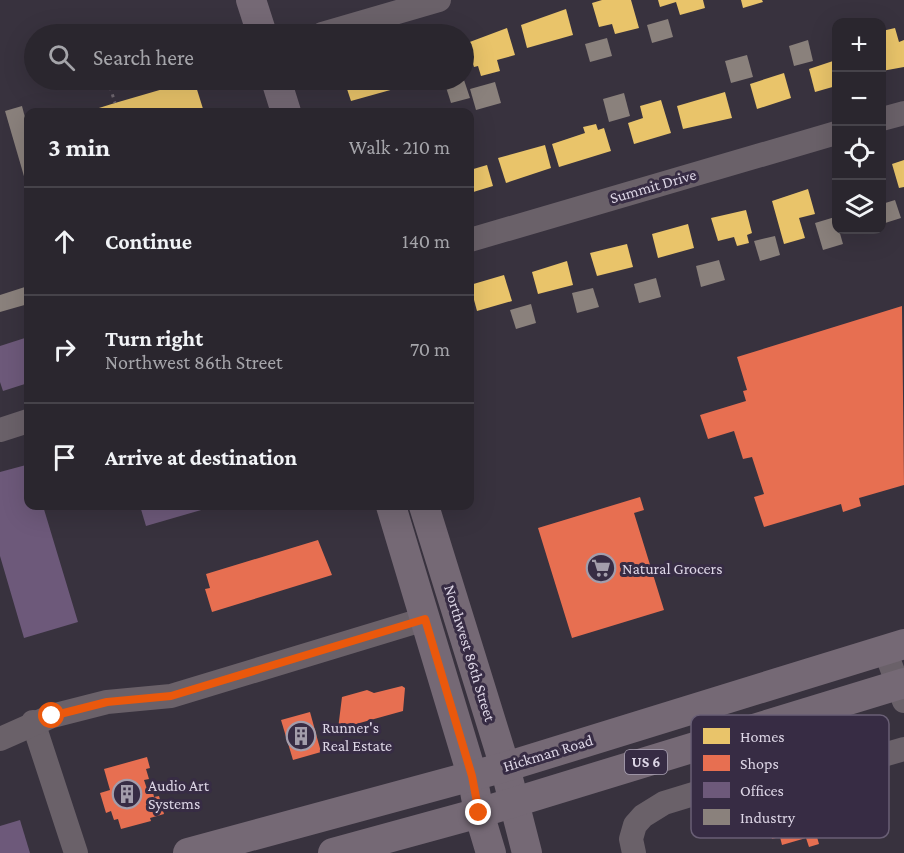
<!DOCTYPE html>
<meta charset="utf-8">
<style>
:root{--surface:#2a262e;--page:#36323a;--text:#f1f3f6;--muted:#a5a5aa;--line:#46434a}
body{margin:0;font-family:"Crimson Pro",serif;background:var(--page);color:var(--text)}
.controls{position:absolute;right:18px;top:18px;display:grid;overflow:hidden;border-radius:12px;box-shadow:0 6px 24px #0002}
.controls button{width:54px;height:54px;display:grid;place-items:center;padding:0;border:0;border-bottom:2px solid var(--line);background:var(--surface);color:var(--text);font:30px sans-serif}
.stop{position:absolute;width:18px;height:18px;margin:-14px;border:4px solid #ea580c;border-radius:50%;background:#fff}
.stop.end{background:#ea580c;border-color:#fff;box-shadow:0 2px 6px #0008}
.list{margin:0;padding:0;list-style:none}
h2{display:flex;justify-content:space-between;align-items:center;height:78px;margin:0;padding:0 24px;font-size:26px}
h2 small{font-size:20px;font-weight:400;color:var(--muted)}
.list li{display:grid;grid-template-columns:39px 1fr auto;gap:18px;align-items:center;box-sizing:border-box;height:108px;padding:0 24px;border-top:2px solid var(--line)}
.list b{display:block;font-size:22px;white-space:nowrap}
.list p{margin:0;font-size:20px;white-space:nowrap;color:var(--muted)}
.list em{font-size:20px;font-style:normal;color:var(--muted)}
.icon{flex:none;width:33px;height:33px;fill:none;stroke:currentColor;stroke-width:2;stroke-linecap:round;stroke-linejoin:round}
.map{position:relative;flex:none;width:904px;height:853px;overflow:hidden}
.search{position:absolute;background:var(--surface);box-shadow:0 6px 24px #0002;left:24px;top:24px;width:450px;height:66px;display:flex;align-items:center;gap:15px;box-sizing:border-box;padding:0 21px;border-radius:33px;color:var(--muted);font-size:22px}
.panel{position:absolute;background:var(--surface);box-shadow:0 6px 24px #0002;left:24px;top:108px;width:450px;height:402px;border-radius:12px}
.map>svg:first-child{display:block}
.homes{fill:#e9c46a}
.shops{fill:#e76f51}
.offices{fill:#6d597a}
.industry{fill:#8a817c}
.lines{fill:none;stroke-linecap:round;stroke-linejoin:round}
.path{stroke:#706871;stroke-width:3;stroke-dasharray:3 4.5;stroke-linecap:butt}
.minor{stroke:#6a6169;stroke-width:24}
.major{stroke:#756975;stroke-width:30}
.route{stroke:#ea580c;stroke-width:8}
.labels{text-anchor:middle;dominant-baseline:central;stroke-width:6;stroke-linejoin:round;paint-order:stroke}
.shield{fill:#372c44;stroke:#aba3b5;stroke-width:1.5}
.shield-label{font-size:15px;font-weight:bold;fill:#ddd6e6}
.street-label{font-size:16px;fill:#ddd6e6;stroke:#372c44}
.poi-label{font-size:16px;fill:#ddd6e6;stroke:#372c44;text-anchor:start}
.key{fill:#372c44;stroke:#695f75;stroke-width:1.5}
.key-label{font-size:16px;fill:#ddd6e6}
</style>
<div class="map">
<svg width="904" height="853" viewBox="0 0 904 853">
<rect width="100%" height="100%" fill="#38323e"/>
<!-- homes -->
<g class="homes">
<polygon points="602,0 631,0 639,28 615,34 612,24 599,27 592,3"/>
<polygon points="658,0 703,0 705,8 680,15 676,2 660,7"/>
<polygon points="741,0 762,0 763,2 743,8"/>
<polygon points="566,9 573,35 527,48 521,25"/>
<polygon points="507,28 515,55 497,60 500,71 481,76 478,66 474,67 467,43"/>
<polygon points="895,28 899,42 904,40 904,67 882,71 882,31"/>
<polygon points="836,60 836,86 815,92 809,69"/>
<polygon points="784,73 791,98 757,109 750,84"/>
<polygon points="194,80 204,112 86,112 115,103"/>
<polygon points="344,80 391,80 394,89 351,101"/>
<polygon points="725,92 732,118 683,129 677,106"/>
<polygon points="661,100 671,133 634,144 628,123 643,118 640,106"/>
<polygon points="596,124 598,130 604,128 611,151 559,167 552,144 585,133 583,127"/>
<polygon points="545,145 551,168 506,183 498,158"/>
<polygon points="904,160 904,187 899,188 892,164"/>
<polygon points="487,165 493,186 470,193 470,170"/>
<polygon points="808,189 815,214 799,218 805,238 784,244 772,201"/>
<polygon points="746,210 752,233 747,235 749,243 737,246 734,237 718,241 711,218"/>
<polygon points="688,224 694,248 658,258 652,234"/>
<polygon points="627,244 633,267 597,276 590,253"/>
<polygon points="567,261 573,285 538,294 532,272"/>
<polygon points="504,275 512,301 477,311 470,285"/>
</g>
<!-- shops -->
<g class="shops">
<polygon points="902,306 904,485 859,498 861,506 843,512 841,504 764,527 754,497 764,494 752,457 743,459 734,431 708,439 700,415 746,401 743,391 747,390 737,357"/>
<polygon points="640,497 644,510 634,513 664,610 572,638 538,528"/>
<polygon points="318,540 332,575 212,612 205,589 210,588 206,574"/>
<polygon points="402,686 405,688 403,711 338,729 342,697 367,690 374,693"/>
<polygon points="310,712 321,752 293,760 281,720"/>
<polygon points="147,757 150,768 146,769 149,779 144,780 147,789 152,788 154,797 159,796 164,814 150,818 151,821 121,829 118,819 114,820 111,811 106,813 100,793 110,790 104,769"/>
<polygon points="810,812 819,844 809,847 806,838 782,845 780,837 772,839 768,824"/>
</g>
<!-- offices -->
<g class="offices">
<polygon points="28,337 28,383 3,391 0,382 0,346"/>
<polygon points="26,465 28,474 28,506 43,506 78,622 24,638 0,556 0,472"/>
<polygon points="140,506 215,506 146,526"/>
<polygon points="20,820 30,853 0,853 0,826"/>
</g>
<!-- industry -->
<g class="industry">
<polygon points="668,19 673,37 652,43 647,25"/>
<polygon points="607,38 612,56 590,62 585,44"/>
<polygon points="808,40 813,61 794,66 789,46"/>
<polygon points="747,55 753,77 731,83 725,61"/>
<polygon points="464,80 470,98 451,103 445,84"/>
<polygon points="495,82 501,103 476,110 470,89"/>
<polygon points="624,93 630,116 609,122 603,99"/>
<polygon points="22,106 28,129 28,190 5,111"/>
<polygon points="895,200 901,218 882,224 882,204"/>
<polygon points="835,217 836,230 839,230 843,244 823,250 815,223"/>
<polygon points="775,236 780,255 760,261 754,241"/>
<polygon points="719,260 725,280 701,287 696,266"/>
<polygon points="656,278 661,297 639,303 634,284"/>
<polygon points="28,286 28,304 0,312 0,295"/>
<polygon points="593,288 599,307 577,313 572,293"/>
<polygon points="531,304 536,323 516,329 510,310"/>
</g>
<g class="lines">
<!-- path -->
<g class="path">
<polyline points="108,80 115,103"/>
<polyline points="160,80 163,89"/>
</g>
<!-- minor -->
<g class="minor">
<polyline points="322,34 439,0"/>
<polyline points="882,119 904,113"/>
<polyline points="470,240 836,133"/>
<polyline points="0,430 28,421"/>
<polyline points="885,650 904,701"/>
<polyline points="33,722 76,853"/>
<polyline points="0,739 52,716 107,702 171,696 425,619"/>
<polyline points="634,853 631,839 635,825 643,816 664,803 785,766 859,762 904,749"/>
</g>
<!-- major -->
<g class="major">
<polyline points="251,0 262,34"/>
<polyline points="276,80 286,112"/>
<polyline points="391,506 472,775 479,813 491,853"/>
<polyline points="424,506 505,767 527,853"/>
<polyline points="188,853 505,767 904,644"/>
<polyline points="333,853 479,813 904,683"/>
</g>
</g>
<g class="lines">
<!-- route -->
<polyline class="route" points="52,716 107,702 171,696 425,619 472,776 479,813"/>
</g>
<!-- icons -->
<defs>
<g id="supermarket-ring" transform="scale(1.5)"><circle r="9.5" fill="#372c44" stroke="#a39dab" stroke-width="1.5"/><path d="M-6-5.5h2.5l.6 2H6L4.5 2H-2.5L-4.4-4H-6ZM-1.5 3.2a1.3 1.3 0 1 0 .1 0ZM3 3.2a1.3 1.3 0 1 0 .1 0Z" fill="#a39dab"/></g>
<g id="building-ring" transform="scale(1.5)"><circle r="9.5" fill="#372c44" stroke="#a39dab" stroke-width="1.5"/><path d="M-4-6H4V6H1V3H-1V6H-4ZM-2.5-4.3h1.7v1.8h-1.7ZM.8-4.3h1.7v1.8H.8ZM-2.5-1h1.7V.8h-1.7ZM.8-1h1.7V.8H.8Z" fill="#a39dab"/></g>
</defs>
<g fill-rule="evenodd">
<use href="#supermarket-ring" x="601" y="568"/>
<use href="#building-ring" x="301" y="736"/>
<use href="#building-ring" x="127" y="794"/>
</g>
<g class="labels">
<!-- shield labels -->
<rect class="shield" x="625" y="750" width="42" height="24" rx="4.5"/>
<g class="shield-label">
<text x="646" y="762">US 6</text>
</g>
<!-- street labels -->
<g class="street-label">
<text transform="translate(653 186) rotate(-16)">Summit Drive</text>
<text transform="translate(470 653) rotate(73)">Northwest 86th Street</text>
<text transform="translate(548 753) rotate(-17)">Hickman Road</text>
</g>
<!-- poi labels -->
<g class="poi-label">
<text x="622" y="568">Natural Grocers</text>
<text x="322" y="727">Runner's<tspan x="322" dy="18">Real Estate</tspan></text>
<text x="148" y="785">Audio Art<tspan x="148" dy="18">Systems</tspan></text>
</g>
</g>
<!-- legend -->
<rect x="691" y="715" width="198" height="123" rx="9" class="key"/>
<rect x="703" y="728" width="27" height="16" fill="#e9c46a"/>
<rect x="703" y="755" width="27" height="16" fill="#e76f51"/>
<rect x="703" y="782" width="27" height="16" fill="#6d597a"/>
<rect x="703" y="809" width="27" height="16" fill="#8a817c"/>
<g class="key-label">
<text x="740" y="742">Homes</text>
<text x="740" y="769">Shops</text>
<text x="740" y="796">Offices</text>
<text x="740" y="823">Industry</text>
</g>
</svg>
<div class="controls">
<button>+</button>
<button>−</button>
<button><svg class="icon" aria-label="locate" viewBox="0 0 24 24"><circle cx="12" cy="12" r="6"/><path d="M12 2v4M12 18v4M2 12h4M18 12h4"/></svg></button>
<button><svg class="icon" aria-label="layers" viewBox="0 0 24 24"><path d="M12 4l9 5-9 5-9-5zM3 14l9 5 9-5"/></svg></button>
</div>
<div class="stop" style="left:52px;top:716px"></div>
<div class="stop end" style="left:479px;top:813px"></div>
<div class="search"><svg class="icon" aria-label="search" viewBox="0 0 24 24"><circle cx="10" cy="10" r="6"/><path d="M15 15l6 6"/></svg>Search here</div>
<section class="panel">
<h2>3 min<small>Walk · 210 m</small></h2>
<ul class="list">
<li><svg class="icon" aria-label="ahead" viewBox="0 0 24 24"><path d="M12 20V5M6 11l6-6 6 6"/></svg><div><b>Continue</b></div><em>140 m</em></li>
<li><svg class="icon" aria-label="right" viewBox="0 0 24 24"><path d="M7 20v-9h11M14 6l5 5-5 5"/></svg><div><b>Turn right</b><p>Northwest 86th Street</p></div><em>70 m</em></li>
<li><svg class="icon" aria-label="arrive" viewBox="0 0 24 24"><path d="M6 21V4h12l-3 4 3 4H6"/></svg><div><b>Arrive at destination</b></div></li>
</ul>
</section>
</div>
